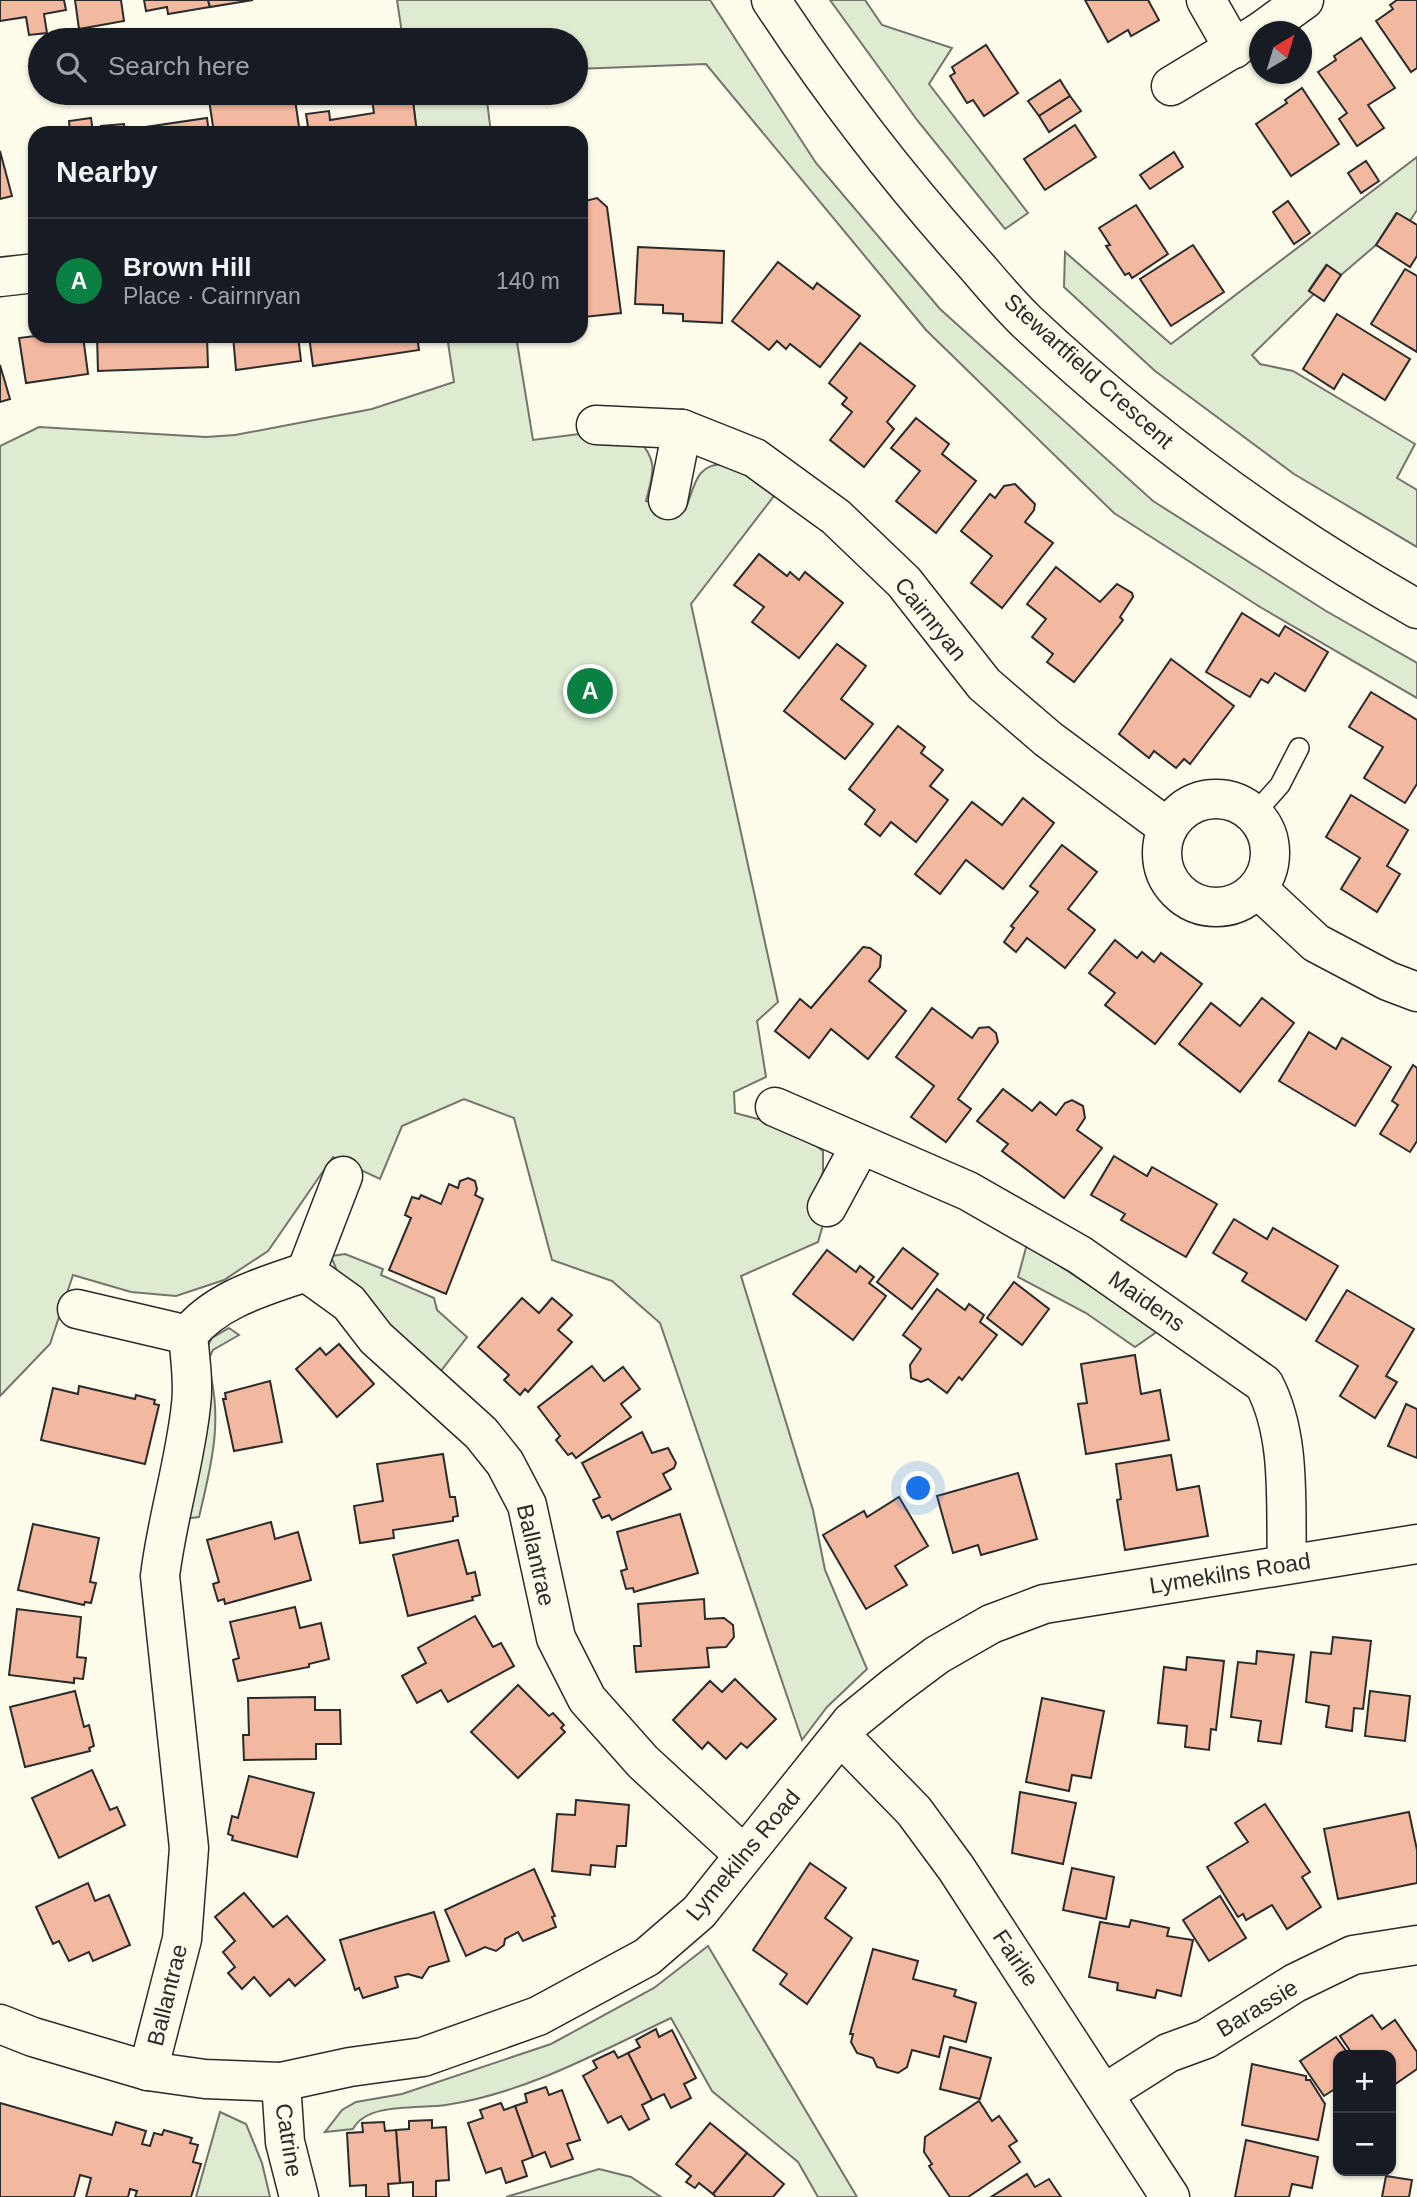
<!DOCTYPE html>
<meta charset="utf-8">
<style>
:root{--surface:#171b24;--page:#242831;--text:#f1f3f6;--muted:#9ea1a6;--line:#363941;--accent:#0b8043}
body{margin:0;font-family:Helvetica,sans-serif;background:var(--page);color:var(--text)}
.controls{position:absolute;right:21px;bottom:21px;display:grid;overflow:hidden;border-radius:14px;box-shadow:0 2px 5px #0004}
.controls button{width:63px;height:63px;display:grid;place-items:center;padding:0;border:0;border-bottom:2px solid var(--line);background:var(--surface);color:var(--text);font:35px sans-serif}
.compass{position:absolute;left:1249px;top:21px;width:63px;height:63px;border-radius:50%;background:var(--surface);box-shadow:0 2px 5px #0004;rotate:38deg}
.you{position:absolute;left:919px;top:1489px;width:24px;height:24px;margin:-18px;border:5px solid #fff;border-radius:50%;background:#1a73e8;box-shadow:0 0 0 10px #1a73e833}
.badge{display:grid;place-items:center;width:46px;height:46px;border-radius:50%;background:var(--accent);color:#fff;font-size:23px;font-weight:700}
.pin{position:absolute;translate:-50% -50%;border:4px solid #fff;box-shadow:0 2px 7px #0006}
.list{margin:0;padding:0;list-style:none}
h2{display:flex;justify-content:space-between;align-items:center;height:91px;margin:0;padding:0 28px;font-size:30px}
h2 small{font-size:23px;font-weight:400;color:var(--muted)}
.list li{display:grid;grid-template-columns:46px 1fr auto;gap:21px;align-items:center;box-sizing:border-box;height:126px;padding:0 28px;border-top:2px solid var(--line)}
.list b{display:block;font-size:26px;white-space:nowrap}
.list p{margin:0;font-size:23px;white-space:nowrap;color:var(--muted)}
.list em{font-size:23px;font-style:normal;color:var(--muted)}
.icon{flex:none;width:38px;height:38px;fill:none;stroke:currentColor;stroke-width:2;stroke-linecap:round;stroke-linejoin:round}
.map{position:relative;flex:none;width:1417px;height:2197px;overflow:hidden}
.search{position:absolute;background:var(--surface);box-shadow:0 2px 5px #0004;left:28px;top:28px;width:560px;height:77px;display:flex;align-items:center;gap:18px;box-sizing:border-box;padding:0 24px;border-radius:38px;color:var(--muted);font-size:26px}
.panel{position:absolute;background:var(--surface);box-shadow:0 2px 5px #0004;left:28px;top:126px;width:560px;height:217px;border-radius:21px}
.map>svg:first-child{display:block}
.green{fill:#deebd1;stroke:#74746e;stroke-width:2}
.building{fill:#f2b8a0;stroke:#2b2b2b;stroke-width:2}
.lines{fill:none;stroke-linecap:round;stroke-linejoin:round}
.service-casing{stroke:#2b2b2b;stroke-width:22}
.minor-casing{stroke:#2b2b2b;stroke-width:41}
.tertiary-casing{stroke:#2b2b2b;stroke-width:41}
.service{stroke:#fdfbea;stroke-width:19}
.minor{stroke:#fdfbea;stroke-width:38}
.tertiary{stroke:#fdfbea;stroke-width:38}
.labels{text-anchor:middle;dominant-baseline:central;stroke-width:5;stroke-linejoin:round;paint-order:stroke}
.street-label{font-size:23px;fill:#2b2b2b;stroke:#fdfbea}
</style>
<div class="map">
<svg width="1417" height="2197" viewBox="0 0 1417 2197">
<rect width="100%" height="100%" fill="#fdfbea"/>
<!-- green -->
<g class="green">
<polygon points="397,0 710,0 816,163 940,309 1153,501 1326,611 1417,663 1417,698 1260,607 1114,513 926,330 706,64 576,69 576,40 403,40"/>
<polygon points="830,0 865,0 882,25 952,48 929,84 1028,213 1005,229 917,120"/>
<polygon points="412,93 486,93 491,133 417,133"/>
<polygon points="1417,157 1417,210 1410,221 1396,213 1376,245 1341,275 1326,265 1309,290 1314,294 1252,355 1260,364 1293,371 1415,444 1397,478 1417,490 1417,547 1294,474 1155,371 1064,287 1065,252 1171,344"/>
<path d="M447 336H516L533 440 587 433 638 439C659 462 653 473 646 501L685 510C690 500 693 482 701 473 723 450 756 480 777 492L691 604 778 1002 757 1021 766 1077 734 1092 735 1113 792 1128 823 1151V1172L811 1205 826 1214 818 1242 741 1276 813 1510 825 1570 867 1669 827 1707 802 1740 660 1323 612 1281 552 1260 514 1118 464 1099 402 1126 380 1179 333 1157 268 1251 224 1280 176 1296 131 1292 73 1275 50 1344 0 1396V446L39 427 206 437 235 435 372 409 454 382Z"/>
<polygon points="1027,1244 1158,1331 1135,1347 1086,1313 1018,1277"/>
<polygon points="345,1254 383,1269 381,1275 434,1298 437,1310 467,1337 437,1376 339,1276 331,1256"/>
<path d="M229 1328 239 1335 213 1350 207 1362C224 1416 212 1463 199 1517L182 1519 203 1354 212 1338Z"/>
<path d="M708 1946 857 2197H818L798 2162 712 2091 671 2018C599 2052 526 2093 446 2105 419 2109 367 2102 353 2129L325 2132 342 2110 356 2102 402 2094 551 2044 654 1988Z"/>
<polygon points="220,2112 246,2124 262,2163 270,2197 196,2197"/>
<polygon points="599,2169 631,2177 661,2197 506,2197"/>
</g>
<!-- building -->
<g class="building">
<polygon points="0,0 64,0 66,10 44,14 47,33 29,35 26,17 0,21"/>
<polygon points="75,0 121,0 124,21 79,29"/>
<polygon points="144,0 208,0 210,7 168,14 167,7 146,11"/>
<polygon points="208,0 253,0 210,7"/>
<polygon points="1085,0 1148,0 1159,20 1131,36 1128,30 1108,42"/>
<polygon points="1397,0 1417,0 1417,68 1411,72 1376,21 1393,9 1390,5"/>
<polygon points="1361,38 1395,88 1368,105 1384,128 1357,146 1339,119 1347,113 1318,72 1336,60 1334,56"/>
<polygon points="986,45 1018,93 984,116 973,100 967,103 950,76 955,73 952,67"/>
<polygon points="1060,80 1070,96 1039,116 1028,101"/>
<polygon points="1302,88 1339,144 1291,176 1256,124 1287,103 1285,100"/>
<polygon points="208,93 234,93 235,100 269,95 269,93 294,93 300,133 214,133"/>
<polygon points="371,93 412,93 417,133 309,133 306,114 329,111 330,120 374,113"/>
<polygon points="1070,96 1081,111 1049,132 1039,116"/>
<polygon points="91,118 93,133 70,133 69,121"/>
<polygon points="207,118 209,133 102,133 101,126 124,124 125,130"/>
<polygon points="1075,125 1096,157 1045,190 1024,159"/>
<polygon points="0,151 12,196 0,199"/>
<polygon points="1174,152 1183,167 1150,189 1140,175"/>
<polygon points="1366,161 1379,181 1361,193 1348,173"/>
<polygon points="597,198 607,207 621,313 584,317 581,309 581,202"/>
<polygon points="1288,201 1310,233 1294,244 1273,212"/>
<polygon points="1136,205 1168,254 1132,278 1129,273 1125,275 1106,246 1110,245 1099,228"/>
<polygon points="1397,213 1417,225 1417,256 1410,267 1376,245"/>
<polygon points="1193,245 1224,292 1171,326 1140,279"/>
<polygon points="638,247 724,251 722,323 683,321 683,314 663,313 663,305 635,304"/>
<polygon points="778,262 813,289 817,283 860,316 820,367 790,344 786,349 777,341 769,350 732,321"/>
<polygon points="1327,265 1341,275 1324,301 1309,291"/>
<polygon points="1405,269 1417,276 1417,352 1371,324"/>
<polygon points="1337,314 1410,359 1385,400 1343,374 1334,389 1303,369"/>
<polygon points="35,336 83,336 88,374 26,383 19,338"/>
<polygon points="97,336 207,336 208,367 98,371"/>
<polygon points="233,336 298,336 301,361 236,370"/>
<polygon points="309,336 417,336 419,350 313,366"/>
<polygon points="860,343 915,386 887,422 894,429 864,467 830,440 852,412 842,404 847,398 829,383"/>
<polygon points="0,365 10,399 0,402"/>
<polygon points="916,418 949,444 942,454 976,481 936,533 896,501 920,471 891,448"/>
<polygon points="1015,484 1035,504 1034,510 1025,522 1053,543 1002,608 971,583 992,556 961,531 990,494 995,498 1004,486"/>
<polygon points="759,554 787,576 790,572 799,580 805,572 843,603 799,658 752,622 764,607 734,585"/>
<polygon points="1056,567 1100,602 1117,584 1132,593 1133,597 1120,617 1123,620 1074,682 1047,662 1053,654 1032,637 1046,619 1027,604"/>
<polygon points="1242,613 1279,636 1285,626 1328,652 1305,691 1275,673 1268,683 1261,679 1250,697 1206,672"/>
<polygon points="837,644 866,666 841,699 873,724 845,759 784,711"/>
<polygon points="1171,659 1234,706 1190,764 1184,759 1176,768 1154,751 1149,758 1119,734"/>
<polygon points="1371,692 1417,720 1417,784 1405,803 1364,778 1383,747 1349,727"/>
<polygon points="898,726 925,747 921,753 943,770 930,786 948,800 916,842 891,822 880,836 865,824 875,810 849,789"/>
<polygon points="1351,795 1408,830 1387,866 1400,874 1377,912 1341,889 1360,858 1326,837"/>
<polygon points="1023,798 1054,823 1003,889 966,860 940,894 915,874 972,802 1002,825"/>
<polygon points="1062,845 1097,872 1068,909 1095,930 1065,968 1027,938 1016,952 1004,942 1014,928 1011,926 1038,892 1030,886"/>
<polygon points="1115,940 1137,958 1142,952 1154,962 1161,953 1202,984 1155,1044 1105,1005 1115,993 1089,973"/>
<polygon points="863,947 870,948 881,956 880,967 869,981 906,1011 868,1059 831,1029 809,1058 775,1031 800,999 811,1008"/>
<polygon points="1262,998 1294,1023 1240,1092 1179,1044 1211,1003 1240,1026"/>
<polygon points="932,1008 972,1038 979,1028 989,1027 996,1033 998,1042 958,1099 971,1109 946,1142 911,1117 934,1086 896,1057"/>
<polygon points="1309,1032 1336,1049 1342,1038 1391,1067 1355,1126 1279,1081"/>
<polygon points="1413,1065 1417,1068 1417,1141 1410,1152 1380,1134 1398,1105 1392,1101"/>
<polygon points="1003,1089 1032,1111 1040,1102 1056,1115 1065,1103 1072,1100 1083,1106 1085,1118 1077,1130 1102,1148 1064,1198 1002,1151 1008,1144 977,1121"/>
<polygon points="1114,1156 1147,1176 1152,1167 1217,1204 1186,1257 1121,1220 1125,1214 1091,1195"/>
<polygon points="468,1178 475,1181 477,1189 475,1195 483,1199 446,1294 389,1270 411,1218 405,1215 412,1197 419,1199 421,1195 441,1204 449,1184 458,1188 460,1181"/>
<polygon points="1234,1219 1267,1239 1273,1228 1338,1266 1306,1320 1242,1281 1247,1273 1213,1253"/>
<polygon points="903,1248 938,1274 912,1309 877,1282"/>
<polygon points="827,1250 856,1272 860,1266 874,1277 869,1283 886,1296 853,1340 793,1294"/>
<polygon points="1014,1282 1049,1309 1022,1345 987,1318"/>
<polygon points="937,1289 965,1310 969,1304 984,1315 980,1322 997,1335 962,1380 959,1377 947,1393 928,1379 921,1382 911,1378 910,1365 921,1349 903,1335"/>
<polygon points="1347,1290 1414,1329 1386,1376 1397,1382 1375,1418 1340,1396 1358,1366 1316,1341"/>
<polygon points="522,1298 539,1313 552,1298 572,1315 558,1330 572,1342 528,1392 525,1389 520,1395 504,1380 509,1375 478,1347"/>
<polygon points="339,1344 374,1384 337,1417 296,1369 320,1348 326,1355"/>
<polygon points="1135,1355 1141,1394 1160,1390 1169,1440 1086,1454 1078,1404 1087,1403 1081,1364"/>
<polygon points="592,1366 604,1381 623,1367 640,1389 621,1404 631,1417 576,1458 572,1453 568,1455 556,1440 560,1436 538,1407"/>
<polygon points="270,1381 282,1442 234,1451 223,1399 226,1399 225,1393"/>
<polygon points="79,1386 135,1399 136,1395 155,1400 154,1404 159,1405 145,1464 41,1440 53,1388 78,1394"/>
<polygon points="1406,1404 1417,1409 1417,1458 1388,1446"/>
<polygon points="642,1432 652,1453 668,1448 676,1463 674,1468 663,1474 671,1489 612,1520 609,1515 602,1518 593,1500 600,1497 582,1463"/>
<polygon points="443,1454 450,1497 455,1497 458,1516 453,1517 453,1521 393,1530 394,1538 360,1543 354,1506 383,1501 377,1464"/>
<polygon points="1171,1455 1177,1490 1199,1486 1208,1536 1125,1550 1117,1500 1121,1499 1116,1464"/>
<polygon points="1018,1473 1037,1539 981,1555 978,1545 953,1553 937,1496"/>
<polygon points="899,1497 928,1546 895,1566 907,1585 866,1609 823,1535 864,1511 867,1517"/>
<polygon points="680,1514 698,1573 634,1592 633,1588 626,1589 621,1571 627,1569 617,1532"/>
<polygon points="271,1522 275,1539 298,1532 311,1580 225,1604 224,1599 218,1601 213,1584 219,1582 207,1540"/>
<polygon points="33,1524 99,1538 90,1582 96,1583 91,1603 85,1602 84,1605 18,1590"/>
<polygon points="458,1540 467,1574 475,1572 480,1595 472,1597 473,1600 408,1616 393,1555"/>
<polygon points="704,1599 705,1619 724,1618 733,1625 734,1637 726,1647 707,1648 709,1667 636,1672 634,1646 641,1646 638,1604"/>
<polygon points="295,1607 300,1628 321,1623 329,1659 309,1664 309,1667 238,1681 233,1660 239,1658 230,1622"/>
<polygon points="17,1609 81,1617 77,1657 86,1658 83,1679 74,1678 74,1683 9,1675"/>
<polygon points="475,1616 493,1647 501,1643 514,1666 448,1702 441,1690 417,1703 402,1676 426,1663 418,1648"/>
<polygon points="1333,1637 1371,1641 1363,1709 1354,1708 1352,1731 1326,1727 1329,1706 1306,1702 1311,1652 1331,1654"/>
<polygon points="1257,1651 1294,1655 1281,1744 1258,1741 1261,1721 1231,1717 1238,1662 1256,1664"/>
<polygon points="1187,1657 1224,1661 1216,1730 1211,1729 1209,1750 1185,1747 1187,1726 1158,1723 1164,1667 1186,1670"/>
<polygon points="735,1679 776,1719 747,1748 741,1743 726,1759 708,1742 702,1749 673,1720 710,1681 722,1692"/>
<polygon points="518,1685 549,1716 553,1713 564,1725 561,1728 565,1732 518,1778 471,1732"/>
<polygon points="75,1691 84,1727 89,1725 94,1746 89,1748 90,1751 25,1767 10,1707"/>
<polygon points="1370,1691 1410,1696 1405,1741 1365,1736"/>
<polygon points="315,1697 315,1710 340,1710 341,1744 316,1744 316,1759 244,1760 243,1735 249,1735 248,1698"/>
<polygon points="1042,1698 1104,1711 1091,1778 1072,1775 1069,1791 1026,1782"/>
<polygon points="92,1770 110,1810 117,1807 125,1825 59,1858 32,1798"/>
<polygon points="249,1776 314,1793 297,1857 232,1840 233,1836 228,1834 232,1816 238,1818"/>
<polygon points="1020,1792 1076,1803 1063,1864 1012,1853"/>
<polygon points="576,1800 629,1805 626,1846 617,1846 615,1867 591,1865 590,1875 552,1871 557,1814 575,1815"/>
<polygon points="1265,1804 1310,1872 1302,1877 1321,1907 1287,1929 1272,1905 1246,1920 1243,1914 1238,1917 1207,1867 1248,1842 1235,1823"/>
<polygon points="1409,1812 1417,1850 1417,1883 1338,1899 1324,1829"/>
<polygon points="810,1863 846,1888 825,1918 852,1938 807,2004 780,1984 787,1974 753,1950"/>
<polygon points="1072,1868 1114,1877 1106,1919 1063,1910"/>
<polygon points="534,1869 555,1916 552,1917 556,1927 523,1941 518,1932 505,1939 504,1945 496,1951 485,1947 466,1956 445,1910"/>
<polygon points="88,1883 95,1901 109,1895 130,1945 93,1961 89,1952 69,1961 59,1941 53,1944 36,1907"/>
<polygon points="244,1893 273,1927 287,1916 325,1960 295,1986 289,1979 270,1996 254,1977 242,1989 228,1973 235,1967 223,1952 235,1941 215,1917"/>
<polygon points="1220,1896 1246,1938 1209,1961 1183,1920"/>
<polygon points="434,1912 449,1961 429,1967 422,1978 408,1974 395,1977 398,1987 363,1998 359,1988 355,1990 340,1940"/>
<polygon points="1131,1920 1169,1928 1167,1936 1193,1940 1181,1996 1157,1990 1155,1998 1117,1990 1118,1983 1089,1977 1100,1922 1129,1927"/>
<polygon points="873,1949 918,1961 913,1979 956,1990 954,1996 976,2003 966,2042 944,2036 939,2057 912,2050 907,2067 898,2073 877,2067 873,2058 857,2053 851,2042 853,2034 850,2034"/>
<polygon points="1372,2015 1382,2029 1395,2020 1417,2052 1417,2069 1391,2087 1391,2055 1353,2055 1340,2036"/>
<polygon points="656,2029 659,2037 672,2030 696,2078 684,2084 691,2098 671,2108 664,2094 652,2100 628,2053 640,2047 636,2040"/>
<polygon points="1336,2037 1349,2055 1338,2055 1338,2087 1324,2096 1300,2061"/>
<polygon points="950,2047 991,2058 980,2099 940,2089"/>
<polygon points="614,2051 618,2058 628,2053 652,2100 642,2105 649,2119 629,2130 621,2116 608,2123 583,2076 597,2068 593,2061"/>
<polygon points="1252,2064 1306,2076 1306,2080 1310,2080 1325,2104 1318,2140 1242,2125"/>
<polygon points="546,2087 549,2095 562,2090 580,2140 567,2144 573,2159 551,2167 545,2152 533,2157 515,2106 527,2102 525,2094"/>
<polygon points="979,2101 992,2121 999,2116 1017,2141 1009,2146 1020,2162 968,2197 950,2197 929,2166 932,2164 924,2152 925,2137"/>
<polygon points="0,2103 112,2135 116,2122 146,2131 142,2144 150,2146 154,2133 162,2135 164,2130 192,2138 190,2143 198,2145 193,2162 201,2164 191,2197 135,2197 137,2191 130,2189 128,2197 86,2197 91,2178 80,2175 74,2197 0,2197"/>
<polygon points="501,2103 504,2110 515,2106 533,2157 522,2161 527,2176 506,2183 501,2168 486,2173 468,2123 483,2118 480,2110"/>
<polygon points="432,2120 432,2128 446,2127 449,2180 436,2181 436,2197 413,2197 413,2182 400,2183 396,2130 409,2129 409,2121"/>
<polygon points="384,2122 385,2131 396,2130 400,2183 388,2184 389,2197 366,2197 366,2185 350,2186 347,2133 363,2132 362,2123"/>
<polygon points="710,2123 747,2153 713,2194 699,2183 695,2188 686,2182 691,2176 676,2164"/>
<polygon points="1246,2140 1318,2157 1312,2188 1292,2184 1289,2197 1235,2197"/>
<polygon points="747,2153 784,2184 773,2197 716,2197 713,2194"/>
<polygon points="1027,2174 1035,2187 1049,2179 1061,2197 991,2197"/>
<polygon points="1386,2176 1412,2180 1409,2197 1382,2197"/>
</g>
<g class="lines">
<!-- service casing -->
<g class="service-casing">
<polyline id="service" points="1254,814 1280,785 1299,748"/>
</g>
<!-- minor casing -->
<g class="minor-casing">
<g id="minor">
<polyline points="1206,0 1234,49"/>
<polyline points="1260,32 1304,0"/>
<polyline points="1171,86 1260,32"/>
<polyline points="0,277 35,273"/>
<polyline points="596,425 682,429 755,458 836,517 904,582 984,684 1048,739 1168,828"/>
<polyline points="668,500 682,429"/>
<circle cx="1216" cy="853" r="54"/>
<polyline points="1258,889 1316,943 1388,981 1417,992"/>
<path d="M775 1107 968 1191 1080 1255 1264 1384C1292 1437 1285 1505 1287 1563"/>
<polyline points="827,1207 860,1146"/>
<polyline points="306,1272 343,1176"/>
<polyline points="77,1309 188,1335"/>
<polyline points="841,1736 914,1811 956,1868 1170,2197"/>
<polyline points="0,2024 33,2037 148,2071 205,2079 281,2082 350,2067 423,2057 538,2016 647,1957 699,1912 851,1722 894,1687 937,1655 991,1624 1044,1604 1417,1544"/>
<path d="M148 2071 182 1939 189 1848 160 1576C167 1518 185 1463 191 1405 194 1383 190 1358 188 1335 216 1299 265 1286 306 1272L349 1303 376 1338 481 1433 505 1463 527 1505 556 1638 587 1699 643 1762 744 1855"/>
<polyline points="281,2082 285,2142 299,2197"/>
<polyline points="1105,2093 1168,2053 1206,2039 1295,1983 1353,1955 1417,1945"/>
</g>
</g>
<!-- tertiary casing -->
<g class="tertiary-casing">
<path id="tertiary" d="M771 0C830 90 892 171 963 251 984 274 1004 300 1027 322 1144 432 1277 530 1417 609"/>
</g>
<!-- service -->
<use href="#service" class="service"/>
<!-- minor -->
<use href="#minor" class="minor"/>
<!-- tertiary -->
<use href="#tertiary" class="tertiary"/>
</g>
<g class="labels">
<!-- street labels -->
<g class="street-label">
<text transform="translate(1089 371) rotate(42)">Stewartfield Crescent</text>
<text transform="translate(931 619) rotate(51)">Cairnryan</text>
<text transform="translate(1147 1301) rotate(35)">Maidens</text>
<text transform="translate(536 1555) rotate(77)">Ballantrae</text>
<text transform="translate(1230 1573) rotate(-9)">Lymekilns Road</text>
<text transform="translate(743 1855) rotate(-50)">Lymekilns Road</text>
<text transform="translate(1016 1958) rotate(56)">Fairlie</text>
<text transform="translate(167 1995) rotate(-76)">Ballantrae</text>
<text transform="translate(1257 2008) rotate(-31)">Barassie</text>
<text transform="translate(289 2140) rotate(81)">Catrine</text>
</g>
</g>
</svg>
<div class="controls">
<button>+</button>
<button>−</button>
</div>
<svg class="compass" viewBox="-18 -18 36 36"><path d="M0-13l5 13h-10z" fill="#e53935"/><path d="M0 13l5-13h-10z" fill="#9ea1a6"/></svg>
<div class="you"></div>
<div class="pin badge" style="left:590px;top:691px">A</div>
<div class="search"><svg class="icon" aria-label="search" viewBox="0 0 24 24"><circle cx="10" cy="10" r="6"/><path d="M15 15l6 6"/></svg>Search here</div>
<section class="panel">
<h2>Nearby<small></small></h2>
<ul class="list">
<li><span class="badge">A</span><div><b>Brown Hill</b><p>Place · Cairnryan</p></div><em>140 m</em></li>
</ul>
</section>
</div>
